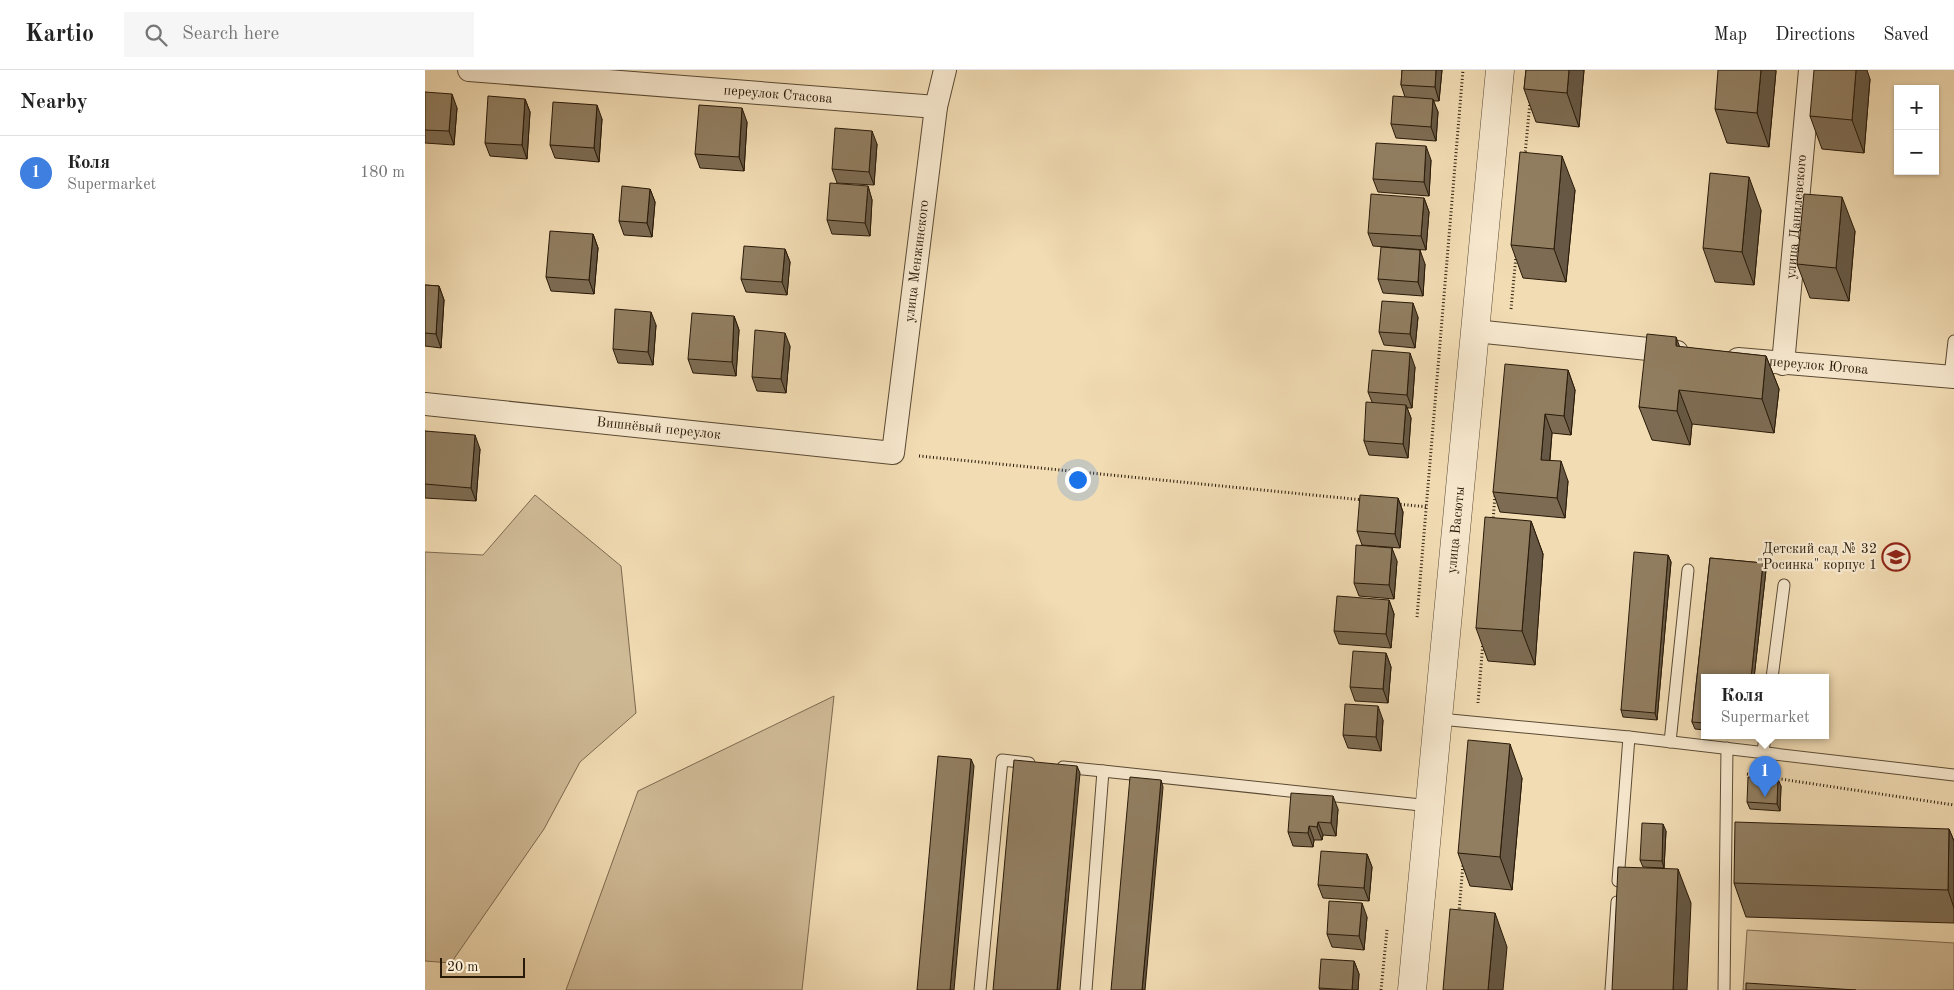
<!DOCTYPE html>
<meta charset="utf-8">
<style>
:root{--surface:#fff;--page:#f6f6f6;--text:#222;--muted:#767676;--line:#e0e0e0;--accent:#0f766e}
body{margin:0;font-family:"Old Standard TT",serif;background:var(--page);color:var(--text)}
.controls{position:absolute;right:15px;top:15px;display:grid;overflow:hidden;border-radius:0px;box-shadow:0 1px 4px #0004}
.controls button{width:45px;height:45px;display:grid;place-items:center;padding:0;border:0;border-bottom:1px solid var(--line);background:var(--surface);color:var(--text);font:25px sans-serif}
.scale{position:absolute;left:15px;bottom:12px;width:85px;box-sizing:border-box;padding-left:5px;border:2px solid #281908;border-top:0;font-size:14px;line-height:18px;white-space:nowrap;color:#281908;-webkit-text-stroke:4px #f7e8ce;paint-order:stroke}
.you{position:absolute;left:652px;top:409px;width:18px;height:18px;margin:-12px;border:4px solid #fff;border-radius:50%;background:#1a73e8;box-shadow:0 0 0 8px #1a73e833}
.badge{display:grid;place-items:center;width:32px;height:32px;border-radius:50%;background:var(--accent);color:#fff;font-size:16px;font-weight:700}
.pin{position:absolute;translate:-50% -41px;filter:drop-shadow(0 1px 2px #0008)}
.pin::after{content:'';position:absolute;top:26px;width:18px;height:15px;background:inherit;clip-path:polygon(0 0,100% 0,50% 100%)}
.popup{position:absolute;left:1276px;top:604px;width:128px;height:65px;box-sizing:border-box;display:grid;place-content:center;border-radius:0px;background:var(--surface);filter:drop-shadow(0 1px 4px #0005);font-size:16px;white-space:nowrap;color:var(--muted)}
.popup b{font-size:19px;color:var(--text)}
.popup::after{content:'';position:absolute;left:50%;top:100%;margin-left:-10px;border:10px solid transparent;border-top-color:var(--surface)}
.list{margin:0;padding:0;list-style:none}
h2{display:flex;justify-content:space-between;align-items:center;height:65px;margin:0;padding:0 20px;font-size:21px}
h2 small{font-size:16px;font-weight:400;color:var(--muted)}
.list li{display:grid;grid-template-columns:32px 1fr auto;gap:15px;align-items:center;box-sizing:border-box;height:75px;padding:0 20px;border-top:1px solid var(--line)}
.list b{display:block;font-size:19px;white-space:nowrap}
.list p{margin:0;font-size:16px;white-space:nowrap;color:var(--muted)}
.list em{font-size:16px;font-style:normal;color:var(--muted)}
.icon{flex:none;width:28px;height:28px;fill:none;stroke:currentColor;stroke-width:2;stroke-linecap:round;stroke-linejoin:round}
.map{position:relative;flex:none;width:1529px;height:920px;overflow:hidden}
header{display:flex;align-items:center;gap:30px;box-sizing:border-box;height:70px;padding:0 25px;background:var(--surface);border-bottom:1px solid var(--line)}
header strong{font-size:24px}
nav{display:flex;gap:28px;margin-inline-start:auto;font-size:18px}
.search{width:350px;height:45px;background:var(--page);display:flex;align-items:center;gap:12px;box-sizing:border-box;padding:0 18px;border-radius:0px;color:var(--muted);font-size:19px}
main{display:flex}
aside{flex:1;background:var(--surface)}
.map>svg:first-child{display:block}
.green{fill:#d0bb97;stroke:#7c6a50}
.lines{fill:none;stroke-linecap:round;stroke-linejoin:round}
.service-casing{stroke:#5a4a33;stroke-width:13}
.minor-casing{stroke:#5a4a33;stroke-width:24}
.tertiary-casing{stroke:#5a4a33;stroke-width:29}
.path{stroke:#281908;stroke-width:3;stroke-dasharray:1 2.5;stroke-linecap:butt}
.service{stroke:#f7e8ce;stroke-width:11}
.minor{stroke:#f7e8ce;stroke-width:22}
.tertiary{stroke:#f7e8ce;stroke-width:28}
.wall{fill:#7d6c53;stroke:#281908}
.shaded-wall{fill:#665844;stroke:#281908}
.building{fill:#917e61;stroke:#281908}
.labels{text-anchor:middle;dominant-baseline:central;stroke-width:4.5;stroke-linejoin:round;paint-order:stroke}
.street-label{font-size:14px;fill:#281908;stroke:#f7e8ce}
.poi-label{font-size:14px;fill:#281908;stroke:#f7e8ce;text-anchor:end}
</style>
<header>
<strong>Kartio</strong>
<div class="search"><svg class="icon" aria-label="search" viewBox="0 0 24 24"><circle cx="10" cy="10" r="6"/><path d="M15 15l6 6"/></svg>Search here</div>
<nav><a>Map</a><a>Directions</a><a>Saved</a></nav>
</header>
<main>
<aside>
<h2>Nearby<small></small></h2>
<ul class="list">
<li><span class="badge" style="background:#3f7fe0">1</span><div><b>Коля</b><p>Supermarket</p></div><em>180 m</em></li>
</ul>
</aside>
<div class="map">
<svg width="1529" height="920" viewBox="0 0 1529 920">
<rect width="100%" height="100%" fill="#f2dcb4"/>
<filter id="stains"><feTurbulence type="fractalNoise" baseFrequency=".004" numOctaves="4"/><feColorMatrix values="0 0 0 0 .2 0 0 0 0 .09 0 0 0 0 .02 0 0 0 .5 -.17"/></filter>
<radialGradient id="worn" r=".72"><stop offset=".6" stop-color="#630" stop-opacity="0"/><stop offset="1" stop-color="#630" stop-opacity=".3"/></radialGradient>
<!-- green -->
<g class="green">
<polygon points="110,425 196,496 211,643 155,692 119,759 26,893 0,891 0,482 58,485"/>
<polygon points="409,626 377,920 141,920 213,721"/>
<polygon points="1322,860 1529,873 1529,920 1318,920"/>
</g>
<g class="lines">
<!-- service casing -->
<g class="service-casing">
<g id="service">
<polyline points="1525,306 1529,271"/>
<polyline points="1347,608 1359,515"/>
<polyline points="1015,649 1204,667 1529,705"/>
<polyline points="1245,672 1263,500"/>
<polyline points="1338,683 1340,666"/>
<polyline points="638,697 678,701"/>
<polyline points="1193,811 1204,667"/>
<polyline points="555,920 577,690 604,693"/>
<polyline points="661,920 678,701 1005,736"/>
<polyline points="1186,920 1192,832"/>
<polyline points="1299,920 1302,678"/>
</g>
</g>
<!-- minor casing -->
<g class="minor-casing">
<g id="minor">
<path id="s1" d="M44 0 511 37"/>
<polyline points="1050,261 1252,282"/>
<path id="s2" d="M1313 289 1529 307"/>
<path id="s3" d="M1358 294 1385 0"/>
<path id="s4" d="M0 334 468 383 511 37 520 0"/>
</g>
</g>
<!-- tertiary casing -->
<g class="tertiary-casing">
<g id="tertiary">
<path id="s5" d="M987 920 1075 0"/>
</g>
</g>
<!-- path -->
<g class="path">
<polyline points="1100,85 1105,32"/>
<polyline points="1086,239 1091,186"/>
<polyline points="494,386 938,430"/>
<polyline points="972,434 1003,437"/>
<polyline points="1068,451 1070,425"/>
<polyline points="992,547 1038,0"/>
<polyline points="1053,633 1058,572"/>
<polyline points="1322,704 1529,735"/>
<polyline points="1034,842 1038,794"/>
<polyline points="956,920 962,860"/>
</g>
<!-- service -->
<use href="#service" class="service"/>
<!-- minor -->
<use href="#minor" class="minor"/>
<!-- tertiary -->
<use href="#tertiary" class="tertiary"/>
</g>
<!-- wall -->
<g class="wall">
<polygon points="977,0 1017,0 1014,31 1008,31 1013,42 1011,71 971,68 966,54 980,27 976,15"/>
<polygon points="1101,0 1159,0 1154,57 1111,52 1099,19"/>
<polygon points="1351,1 1344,77 1302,73 1290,39"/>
<polygon points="1445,9 1439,83 1397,79 1385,46"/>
<polygon points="0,22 32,38 29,75 0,73"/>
<polygon points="100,29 105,42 102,89 65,86 60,73"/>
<polygon points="177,49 174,92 130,88 125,75"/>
<polygon points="322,52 319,101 275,98 270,84"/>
<polygon points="452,74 449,115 412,113 407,99"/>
<polygon points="1006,90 1004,126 953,122 948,109"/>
<polygon points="443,116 447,130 445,166 407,164 402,150"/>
<polygon points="225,119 230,132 227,167 199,165 194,151"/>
<polygon points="1150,120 1141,212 1098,208 1086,175"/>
<polygon points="999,128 1004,142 1001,180 948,176 943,163"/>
<polygon points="1336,140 1329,215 1290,212 1278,178"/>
<polygon points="1430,161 1424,231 1385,228 1372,194"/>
<polygon points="168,164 173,178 169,224 126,221 121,207"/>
<polygon points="360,179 365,192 362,225 321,222 316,209"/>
<polygon points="1000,194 998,226 958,223 953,209"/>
<polygon points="0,215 14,216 19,230 16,278 0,276"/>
<polygon points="309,246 314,260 311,306 268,303 263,289"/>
<polygon points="993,247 990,278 959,275 954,262"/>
<polygon points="231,255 228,295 193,293 188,279"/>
<polygon points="365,276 361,323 332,321 327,307"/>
<polygon points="1255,277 1341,286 1354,319 1349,363 1267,354 1265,375 1227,370 1214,337"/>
<polygon points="990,297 987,338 982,338 986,348 983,388 944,385 939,371 947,332 943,322"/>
<polygon points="1143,300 1150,320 1146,365 1127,363 1125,390 1143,411 1140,448 1075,442 1068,422"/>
<polygon points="0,361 55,379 51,431 0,428"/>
<polygon points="973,428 978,442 975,478 937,475 932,461"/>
<polygon points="1106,451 1118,484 1110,595 1063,591 1051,558"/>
<polygon points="1243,485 1246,492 1232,650 1198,647 1196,640"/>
<polygon points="1285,488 1338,493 1341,500 1329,608 1280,608 1280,660 1270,659 1267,652"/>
<polygon points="972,491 969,529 934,526 929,513"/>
<polygon points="964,530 969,544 966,578 914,574 909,561"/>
<polygon points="961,583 966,597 963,633 930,631 925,617"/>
<polygon points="958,650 956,681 923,678 918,665"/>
<polygon points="1097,708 1087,820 1045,816 1033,783"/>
<polygon points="1356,716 1355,741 1325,739 1322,732"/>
<polygon points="913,739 911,766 898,765 897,770 889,770 888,777 868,776 863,762"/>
<polygon points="1524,759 1529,771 1529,853 1321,847 1309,813"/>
<polygon points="1241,761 1239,798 1218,797 1215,790"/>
<polygon points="942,784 947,797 944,831 898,828 893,815"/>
<polygon points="942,847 939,880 907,877 902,864"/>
<polygon points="929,891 934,904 933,920 895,920 894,918"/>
</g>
<!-- shaded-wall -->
<g class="shaded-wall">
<polygon points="1011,0 1017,0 1014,31 1010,17"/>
<polygon points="1144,0 1159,0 1154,57 1142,23"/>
<polygon points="1336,0 1351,0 1351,1 1344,77 1332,43"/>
<polygon points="1431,0 1442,0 1445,9 1439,83 1427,50"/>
<polygon points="27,24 32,38 29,75 24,61"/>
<polygon points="100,29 105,42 102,89 97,75"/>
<polygon points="1008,29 1013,42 1011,71 1006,57"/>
<polygon points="172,35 177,49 174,92 169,78"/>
<polygon points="317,38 322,52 319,101 314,87"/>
<polygon points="447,61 452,74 449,115 444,102"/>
<polygon points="1001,76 1006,90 1004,126 999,112"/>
<polygon points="1137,86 1150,120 1141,212 1129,179"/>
<polygon points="1324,107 1336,140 1329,215 1317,182"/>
<polygon points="443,116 447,130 445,166 440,153"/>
<polygon points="225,119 230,132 227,167 222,153"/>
<polygon points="1417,127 1430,161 1424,231 1411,198"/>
<polygon points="999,128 1004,142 1001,180 996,166"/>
<polygon points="168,164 173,178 169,224 164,210"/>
<polygon points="360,179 365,192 362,225 357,212"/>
<polygon points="995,180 1000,194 998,226 993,212"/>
<polygon points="14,216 19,230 16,278 11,264"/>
<polygon points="988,233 993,247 990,278 985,264"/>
<polygon points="226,242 231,255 228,295 223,282"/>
<polygon points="309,246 314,260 311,306 307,292"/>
<polygon points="360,263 365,276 361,323 356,309"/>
<polygon points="1251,267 1264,301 1251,276"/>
<polygon points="985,283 990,297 987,338 982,325"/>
<polygon points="1341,286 1354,319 1349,363 1337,329"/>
<polygon points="1143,300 1150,320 1146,365 1139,346"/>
<polygon points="1254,320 1267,354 1265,375 1252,341"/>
<polygon points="981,335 986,348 983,388 978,374"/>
<polygon points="1120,344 1127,363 1123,409 1116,390"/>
<polygon points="50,365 55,379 51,431 46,418"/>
<polygon points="1136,391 1143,411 1140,448 1132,428"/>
<polygon points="973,428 978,442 975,478 970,464"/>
<polygon points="1106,451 1118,484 1110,595 1097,561"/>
<polygon points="967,478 972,491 969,529 964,515"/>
<polygon points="1243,485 1246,492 1232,650 1230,643"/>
<polygon points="1338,493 1341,500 1329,608 1326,608"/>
<polygon points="964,530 969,544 966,578 961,564"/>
<polygon points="961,583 966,597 963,633 958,619"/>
<polygon points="953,636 958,650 956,681 951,667"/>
<polygon points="1085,674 1097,708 1087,820 1075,787"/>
<polygon points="546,689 549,696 529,920 525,920"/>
<polygon points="652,696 655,703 635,920 632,920"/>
<polygon points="1353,709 1356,716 1355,741 1352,734"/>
<polygon points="736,710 738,717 720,920 717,920"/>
<polygon points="908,726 913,739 911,766 906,753"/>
<polygon points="893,752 898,765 897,770 892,757"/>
<polygon points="1238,754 1241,761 1239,798 1237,791"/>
<polygon points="884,756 889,770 888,777 883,763"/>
<polygon points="1524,759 1529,771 1529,838 1523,820"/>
<polygon points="942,784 947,797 944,831 939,818"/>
<polygon points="1253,799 1266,833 1262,920 1248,920"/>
<polygon points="937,833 942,847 939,880 934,866"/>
<polygon points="1070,843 1082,877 1078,920 1063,920"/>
<polygon points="929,891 934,904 933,920 927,920"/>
</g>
<!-- building -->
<g class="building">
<polygon points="977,0 1011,0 1010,17 976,15"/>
<polygon points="1101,0 1144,0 1142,23 1099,19"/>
<polygon points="1293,0 1336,0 1332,43 1290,39"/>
<polygon points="1389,0 1431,0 1427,50 1385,46"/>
<polygon points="0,22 27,24 24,61 0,60"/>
<polygon points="63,26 100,29 97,75 60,73"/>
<polygon points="968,26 1008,29 1006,57 966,54"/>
<polygon points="128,32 172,35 169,78 125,75"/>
<polygon points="274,35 317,38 314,87 270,84"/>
<polygon points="410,58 447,61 444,102 407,99"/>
<polygon points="951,73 1001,76 999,112 948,109"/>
<polygon points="1095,82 1137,86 1129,179 1086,175"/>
<polygon points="1285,103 1324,107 1317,182 1278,178"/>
<polygon points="405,113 443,116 440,153 402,150"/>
<polygon points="197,116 225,119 222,153 194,151"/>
<polygon points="946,124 999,128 996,166 943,163"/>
<polygon points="1379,124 1417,127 1411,198 1372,194"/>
<polygon points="125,161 168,164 164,210 121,207"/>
<polygon points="319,176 360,179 357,212 316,209"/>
<polygon points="956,177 995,180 993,212 953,209"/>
<polygon points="0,215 14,216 11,264 0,263"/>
<polygon points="957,231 988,233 985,264 954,262"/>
<polygon points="190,239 226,242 223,282 188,279"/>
<polygon points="267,243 309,246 307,292 263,289"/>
<polygon points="330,260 360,263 356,309 327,307"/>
<polygon points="1222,264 1251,267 1251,276 1341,286 1337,329 1254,320 1252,341 1214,337"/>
<polygon points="947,280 985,283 982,325 943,322"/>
<polygon points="1080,294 1143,300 1139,346 1120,344 1116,390 1136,391 1132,428 1068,422"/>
<polygon points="941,332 981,335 978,374 939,371"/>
<polygon points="0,361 50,365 46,418 0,414"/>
<polygon points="935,425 973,428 970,464 932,461"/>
<polygon points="1060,447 1106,451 1097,561 1051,558"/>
<polygon points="931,475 967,478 964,515 929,513"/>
<polygon points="1209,482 1243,485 1230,643 1196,640"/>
<polygon points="1285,488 1338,493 1326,608 1280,608 1280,653 1267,652"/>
<polygon points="912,526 964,530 961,564 909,561"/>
<polygon points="928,581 961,583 958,619 925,617"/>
<polygon points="920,634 953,636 951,667 918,665"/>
<polygon points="1043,670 1085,674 1075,787 1033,783"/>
<polygon points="513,686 546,689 525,920 492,920"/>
<polygon points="589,690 652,696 632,920 568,920"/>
<polygon points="705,707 736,710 717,920 686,920"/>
<polygon points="1323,707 1353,709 1352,734 1322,732"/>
<polygon points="866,723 908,726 906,753 893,752 892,757 884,756 883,763 863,762"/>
<polygon points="1310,752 1524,759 1523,820 1309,813"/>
<polygon points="1217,753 1238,754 1237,791 1215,790"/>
<polygon points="896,781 942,784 939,818 893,815"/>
<polygon points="1193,797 1253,799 1248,920 1187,920"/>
<polygon points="904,831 937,833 934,866 902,864"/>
<polygon points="1025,839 1070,843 1063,920 1018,920"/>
<polygon points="896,889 929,891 927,920 894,918"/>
<polygon points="1321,913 1431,920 1321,920"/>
</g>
<!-- icons -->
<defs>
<g id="school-ring" transform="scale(1.4375)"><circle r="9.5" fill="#f7e8ce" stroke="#8f2418" stroke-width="1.5"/><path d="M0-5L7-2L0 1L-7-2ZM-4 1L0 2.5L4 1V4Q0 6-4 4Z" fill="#8f2418"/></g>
</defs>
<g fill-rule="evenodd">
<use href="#school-ring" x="1471" y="487"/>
</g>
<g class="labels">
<!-- street labels -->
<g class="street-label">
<text stroke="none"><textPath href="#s1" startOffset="310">переулок Стасова</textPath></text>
<text stroke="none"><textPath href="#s3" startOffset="148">улица Данилевского</textPath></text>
<text stroke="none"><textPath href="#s4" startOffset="664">улица Менжинского</textPath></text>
<text stroke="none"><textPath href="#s2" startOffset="81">переулок Югова</textPath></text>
<text stroke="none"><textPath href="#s4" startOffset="235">Вишнёвый переулок</textPath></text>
<text stroke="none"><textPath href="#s5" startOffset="462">улица Васюты</textPath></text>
</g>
<!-- poi labels -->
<g class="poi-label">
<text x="1452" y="479">Детский сад № 32<tspan x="1452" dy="16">"Росинка" корпус 1</tspan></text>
</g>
</g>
<rect width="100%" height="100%" filter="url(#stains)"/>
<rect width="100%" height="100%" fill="url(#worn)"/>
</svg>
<div class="controls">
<button>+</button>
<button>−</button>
</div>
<div class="scale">20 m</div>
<div class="you"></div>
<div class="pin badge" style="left:1340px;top:727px;background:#3f7fe0">1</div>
<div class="popup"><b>Коля</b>Supermarket</div>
</div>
</main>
